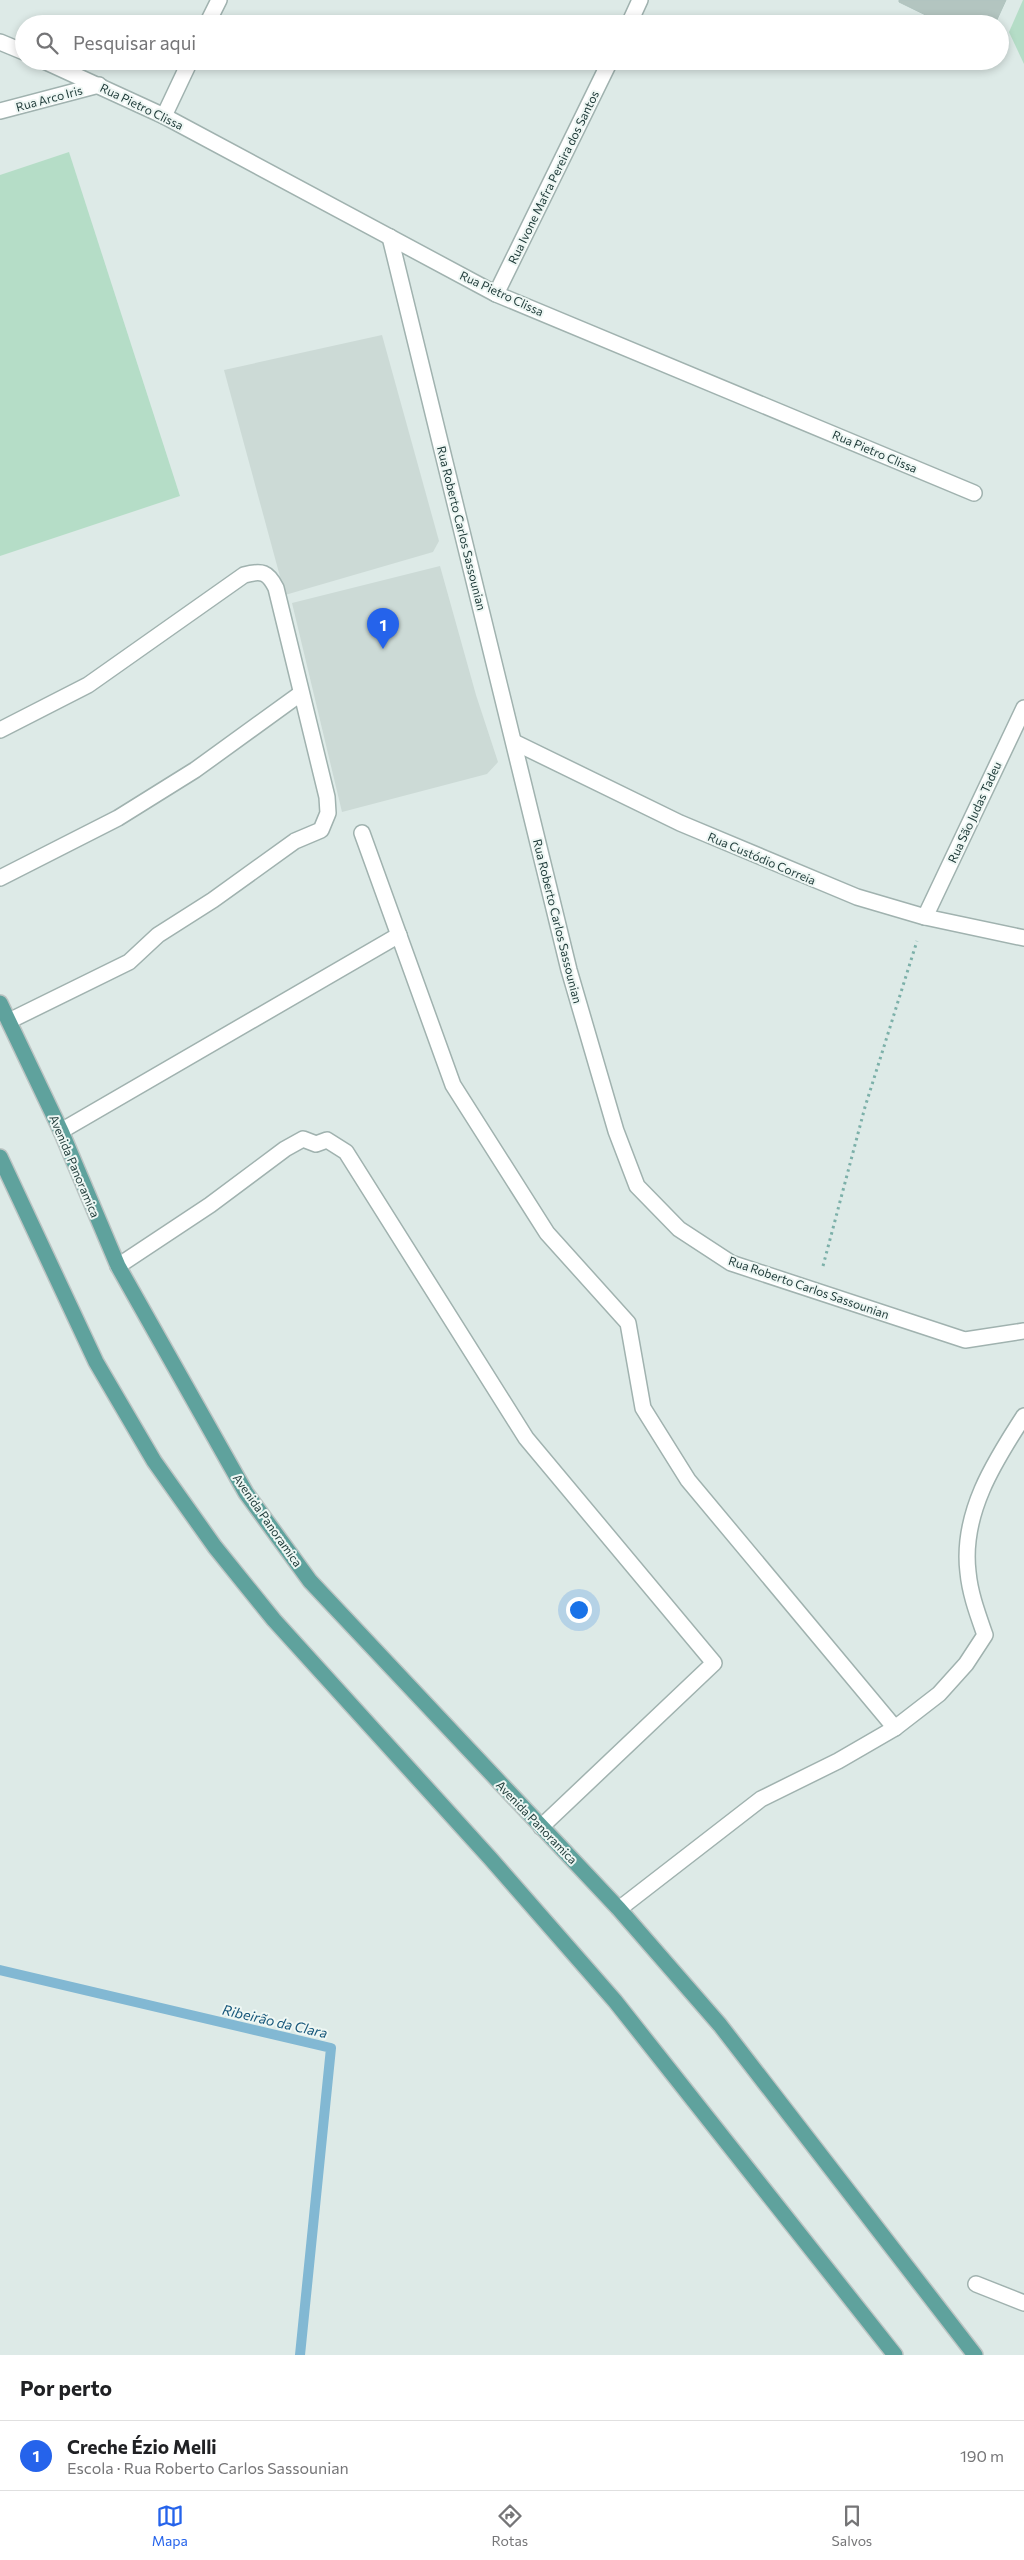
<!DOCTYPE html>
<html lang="pt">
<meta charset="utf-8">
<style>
:root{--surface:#fff;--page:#f6f6f6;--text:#202124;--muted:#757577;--line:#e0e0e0;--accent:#2563eb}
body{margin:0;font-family:Commissioner,sans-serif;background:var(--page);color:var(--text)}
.you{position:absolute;left:578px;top:1609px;width:18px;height:18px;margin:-12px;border:4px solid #fff;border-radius:50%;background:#1a73e8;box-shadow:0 0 0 8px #1a73e833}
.badge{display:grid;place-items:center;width:32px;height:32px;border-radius:50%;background:var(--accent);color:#fff;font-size:16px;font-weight:700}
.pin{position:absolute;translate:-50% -41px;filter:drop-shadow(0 1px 2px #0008)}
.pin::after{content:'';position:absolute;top:26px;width:18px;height:15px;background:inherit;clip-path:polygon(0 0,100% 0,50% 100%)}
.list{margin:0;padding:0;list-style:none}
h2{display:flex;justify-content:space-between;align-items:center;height:65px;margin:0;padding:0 20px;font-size:21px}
h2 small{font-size:16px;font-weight:400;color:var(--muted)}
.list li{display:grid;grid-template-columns:32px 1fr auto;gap:15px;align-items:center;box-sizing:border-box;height:70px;padding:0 20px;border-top:1px solid var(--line)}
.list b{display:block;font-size:19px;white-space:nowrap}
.list p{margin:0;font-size:16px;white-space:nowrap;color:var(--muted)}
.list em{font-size:16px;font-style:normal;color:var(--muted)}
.icon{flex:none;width:28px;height:28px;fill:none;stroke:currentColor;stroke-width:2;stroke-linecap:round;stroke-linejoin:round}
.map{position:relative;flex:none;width:1024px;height:2355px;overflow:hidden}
.search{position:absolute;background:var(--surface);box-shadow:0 2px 8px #0003;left:15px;right:15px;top:15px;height:55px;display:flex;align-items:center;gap:12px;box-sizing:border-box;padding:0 18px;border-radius:28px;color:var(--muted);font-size:19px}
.sheet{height:135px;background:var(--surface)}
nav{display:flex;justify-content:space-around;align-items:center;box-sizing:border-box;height:70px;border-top:1px solid var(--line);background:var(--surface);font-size:14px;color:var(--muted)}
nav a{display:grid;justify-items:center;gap:2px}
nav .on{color:var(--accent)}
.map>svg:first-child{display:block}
.built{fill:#ccdad6}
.green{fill:#b5ddc7}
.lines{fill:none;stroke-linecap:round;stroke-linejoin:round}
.stream{stroke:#82b8d3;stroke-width:10}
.building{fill:#b3c5c0;stroke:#b0c4bf}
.minor-casing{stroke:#a0b2af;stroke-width:18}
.major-casing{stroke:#bcc4c3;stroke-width:18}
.path{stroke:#7cb0a9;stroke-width:3;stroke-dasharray:2.5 4;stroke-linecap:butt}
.minor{stroke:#fff;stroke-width:15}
.major{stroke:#5fa29d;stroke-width:15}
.labels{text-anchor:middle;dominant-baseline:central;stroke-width:4;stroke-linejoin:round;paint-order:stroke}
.street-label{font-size:12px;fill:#1e3a38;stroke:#eef7f4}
.water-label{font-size:14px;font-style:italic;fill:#165679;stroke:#eef7f4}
</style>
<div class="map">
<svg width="1024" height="2355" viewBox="0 0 1024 2355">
<rect width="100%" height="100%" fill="#ddeae7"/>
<!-- built -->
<g class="built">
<polygon points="382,335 439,541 433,552 285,595 224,370"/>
<polygon points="440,566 476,695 498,762 487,774 342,812 292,603"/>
</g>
<!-- green -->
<g class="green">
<polygon points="1023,0 1024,0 1024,64 1009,32"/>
<polygon points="69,152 180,496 0,556 0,175"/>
</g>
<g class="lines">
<!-- stream -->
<polyline class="stream" points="0,1970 331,2048 300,2355"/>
</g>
<!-- building -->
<polygon class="building" points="899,0 1006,0 995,24 944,24 899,2"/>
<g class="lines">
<!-- minor casing -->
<g class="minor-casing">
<g id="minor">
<polyline points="207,24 219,0"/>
<polyline points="629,24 640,0"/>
<polyline points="0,42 24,52"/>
<polyline points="44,61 164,116 496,294 974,493"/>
<polyline points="0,111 99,85"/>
<polyline points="164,116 190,61"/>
<polyline points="390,237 569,970 616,1131 637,1186 679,1229 731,1263 965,1340 1024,1331"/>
<polyline points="496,294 610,61"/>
<path d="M0 730 88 685 244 575C262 570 268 572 276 588L327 797 328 813 321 830 295 841 213 900 158 935 129 962 9 1021"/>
<polyline points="514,742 680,823 857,897 925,917 1024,938"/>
<polyline points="362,833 453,1085 547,1233 628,1323 643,1408 688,1480 895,1728"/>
<polyline points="0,878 118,818 195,770 300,694"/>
<polyline points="925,917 1024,708"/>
<polyline points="61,1131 399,935"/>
<polyline points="118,1266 210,1205 285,1149 303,1139 316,1144 327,1140 346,1152 526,1438 714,1663 541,1827"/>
<path d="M619 1909 761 1799 838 1761 895 1728 939 1694 966 1664 985 1635C978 1615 970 1594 968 1572 961 1514 994 1462 1024 1416"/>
<polyline points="976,2284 1024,2303"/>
</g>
</g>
<!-- major casing -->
<g class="major-casing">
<g id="major">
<polyline points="0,1003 61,1131 118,1266 246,1493 310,1581 619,1909 720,2025 975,2355"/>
<polyline points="0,1157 96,1362 154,1461 215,1547 274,1620 490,1858 615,2001 895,2355"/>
</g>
</g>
<!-- path -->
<polyline class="path" points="823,1266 865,1107 917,941"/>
<!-- minor -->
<use href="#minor" class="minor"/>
<!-- major -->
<use href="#major" class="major"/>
</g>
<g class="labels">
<!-- street labels -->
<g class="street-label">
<text transform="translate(49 98) rotate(-15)">Rua Arco Iris</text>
<text transform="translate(142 106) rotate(26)">Rua Pietro Clissa</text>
<text transform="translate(553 177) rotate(-64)">Rua Ivone Mafra Pereira dos Santos</text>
<text transform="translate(502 293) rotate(25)">Rua Pietro Clissa</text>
<text transform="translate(875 451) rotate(23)">Rua Pietro Clissa</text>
<text transform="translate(462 528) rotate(76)">Rua Roberto Carlos Sassounian</text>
<text transform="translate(974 812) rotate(-65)">Rua São Judas Tadeu</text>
<text transform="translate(762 858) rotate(23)">Rua Custódio Correia</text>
<text transform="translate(558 921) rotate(76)">Rua Roberto Carlos Sassounian</text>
<text transform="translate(75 1166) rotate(67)">Avenida Panoramica</text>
<text transform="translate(809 1287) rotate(19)">Rua Roberto Carlos Sassounian</text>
<text transform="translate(268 1520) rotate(55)">Avenida Panoramica</text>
<text transform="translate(537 1822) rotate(46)">Avenida Panoramica</text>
</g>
<!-- water labels -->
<g class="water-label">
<text transform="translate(275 2021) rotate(13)">Ribeirão da Clara</text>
</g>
</g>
</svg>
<div class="you"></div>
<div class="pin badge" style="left:383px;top:649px">1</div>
<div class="search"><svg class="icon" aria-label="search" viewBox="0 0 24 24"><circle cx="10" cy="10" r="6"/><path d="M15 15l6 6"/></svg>Pesquisar aqui</div>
</div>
<section class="sheet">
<h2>Por perto<small></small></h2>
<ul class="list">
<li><span class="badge">1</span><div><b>Creche Ézio Melli</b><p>Escola · Rua Roberto Carlos Sassounian</p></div><em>190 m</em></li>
</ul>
</section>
<nav>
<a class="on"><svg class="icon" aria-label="map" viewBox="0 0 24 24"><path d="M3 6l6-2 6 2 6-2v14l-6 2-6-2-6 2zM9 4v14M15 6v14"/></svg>Mapa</a>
<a><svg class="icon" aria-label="directions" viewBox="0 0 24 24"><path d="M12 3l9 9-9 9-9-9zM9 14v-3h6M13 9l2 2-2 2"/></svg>Rotas</a>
<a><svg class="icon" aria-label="saved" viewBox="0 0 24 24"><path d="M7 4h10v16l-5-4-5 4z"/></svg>Salvos</a>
</nav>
